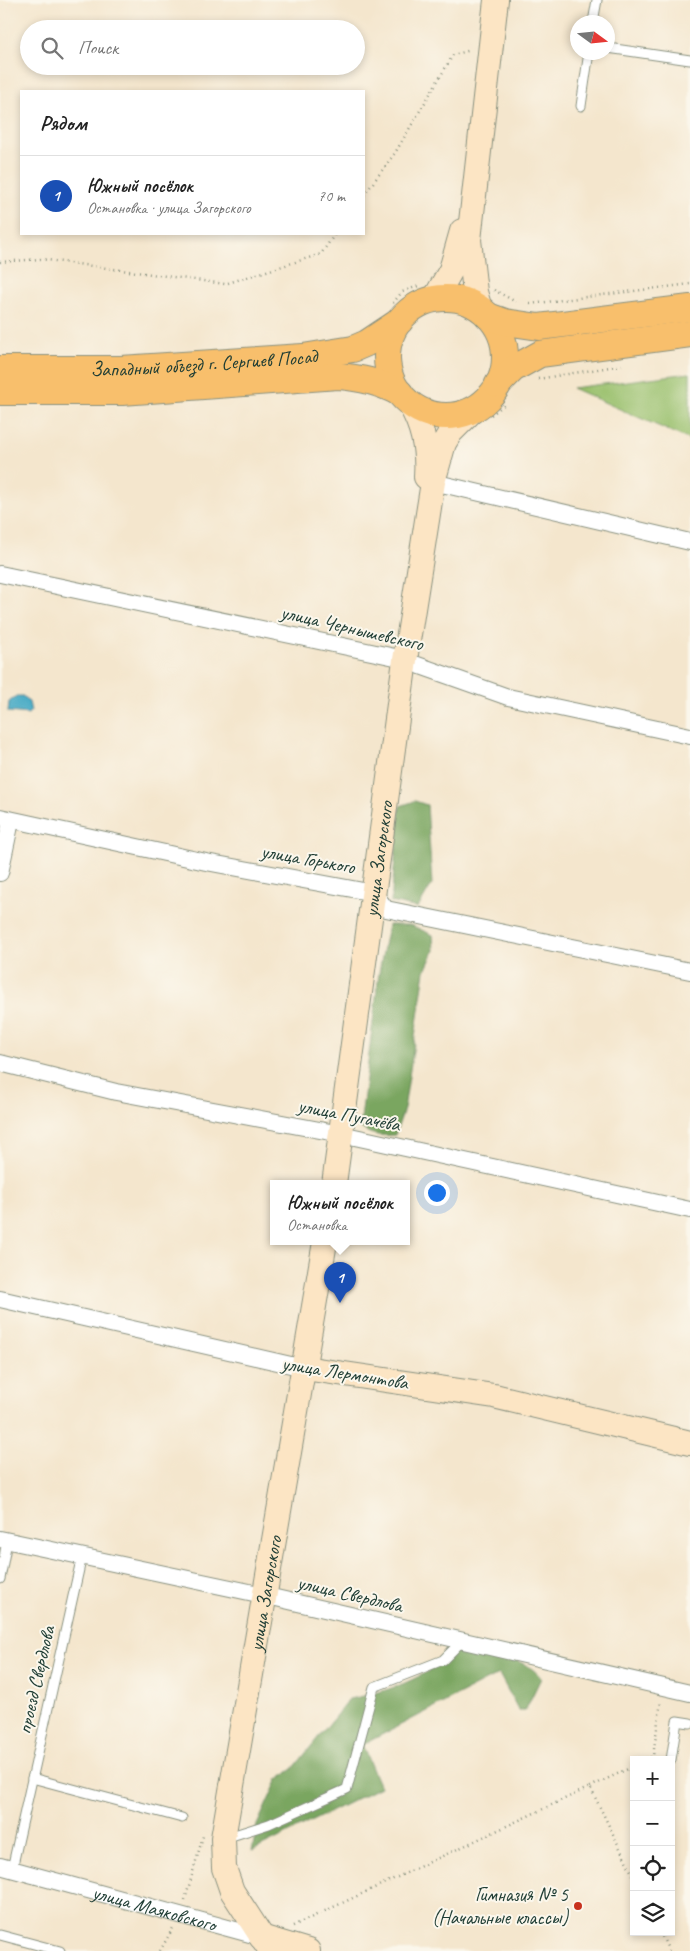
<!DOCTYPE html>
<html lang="ru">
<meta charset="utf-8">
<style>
:root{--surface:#fff;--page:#f6f6f6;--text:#222;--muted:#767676;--line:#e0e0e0;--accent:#0f766e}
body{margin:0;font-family:Caveat,sans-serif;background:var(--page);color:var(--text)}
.controls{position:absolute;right:15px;bottom:15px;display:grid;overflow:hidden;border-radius:0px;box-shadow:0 2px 8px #0003}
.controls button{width:45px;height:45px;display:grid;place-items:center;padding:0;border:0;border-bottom:1px solid var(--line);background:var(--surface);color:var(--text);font:25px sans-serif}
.compass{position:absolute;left:570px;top:15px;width:45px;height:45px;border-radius:50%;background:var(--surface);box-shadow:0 2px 8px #0003;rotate:105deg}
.you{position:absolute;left:436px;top:1192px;width:18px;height:18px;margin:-12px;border:4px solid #fff;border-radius:50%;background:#1a73e8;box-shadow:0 0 0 8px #1a73e833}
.badge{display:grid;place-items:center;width:32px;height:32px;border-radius:50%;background:var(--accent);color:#fff;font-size:16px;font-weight:700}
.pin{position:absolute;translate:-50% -41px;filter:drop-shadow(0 1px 2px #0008)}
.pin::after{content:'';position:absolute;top:26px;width:18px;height:15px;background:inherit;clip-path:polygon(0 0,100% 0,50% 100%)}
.popup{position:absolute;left:270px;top:1180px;width:140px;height:65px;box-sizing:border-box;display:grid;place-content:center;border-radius:0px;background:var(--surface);filter:drop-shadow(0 1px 4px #0005);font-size:16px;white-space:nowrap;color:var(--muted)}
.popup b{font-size:19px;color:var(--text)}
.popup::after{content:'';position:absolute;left:50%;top:100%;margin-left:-10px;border:10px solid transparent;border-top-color:var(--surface)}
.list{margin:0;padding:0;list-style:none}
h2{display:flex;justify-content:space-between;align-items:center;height:65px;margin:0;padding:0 20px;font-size:21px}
h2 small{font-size:16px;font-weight:400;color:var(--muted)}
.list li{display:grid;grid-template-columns:32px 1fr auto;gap:15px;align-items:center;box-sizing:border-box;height:80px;padding:0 20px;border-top:1px solid var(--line)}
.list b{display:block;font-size:19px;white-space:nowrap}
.list p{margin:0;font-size:16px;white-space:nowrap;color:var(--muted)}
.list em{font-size:16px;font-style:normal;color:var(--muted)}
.icon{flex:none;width:28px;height:28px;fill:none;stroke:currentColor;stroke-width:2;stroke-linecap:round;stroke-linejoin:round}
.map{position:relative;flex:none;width:690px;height:1951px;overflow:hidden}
.search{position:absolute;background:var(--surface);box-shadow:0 2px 8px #0003;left:20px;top:20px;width:345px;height:55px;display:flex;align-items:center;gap:12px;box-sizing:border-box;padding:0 18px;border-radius:28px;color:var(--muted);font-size:19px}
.panel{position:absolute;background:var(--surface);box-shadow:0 2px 8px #0003;left:20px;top:90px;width:345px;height:145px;border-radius:0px}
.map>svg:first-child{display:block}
.green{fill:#99c06c;stroke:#5c7e50}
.forest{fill:#7aa660;stroke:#4c724a}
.water{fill:#46aac5;stroke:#32747c}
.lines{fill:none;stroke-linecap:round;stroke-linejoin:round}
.lane-casing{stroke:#8a9280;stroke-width:11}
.street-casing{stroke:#8a9280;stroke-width:18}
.secondary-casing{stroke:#8a9280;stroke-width:26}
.primary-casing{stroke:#8a9280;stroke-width:28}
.path{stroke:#8a9280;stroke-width:2.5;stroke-dasharray:1 4;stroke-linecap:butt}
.lane{stroke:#fff;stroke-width:9}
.street{stroke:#fff;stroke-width:16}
.secondary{stroke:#fce5c4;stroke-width:24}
.primary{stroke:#f8bf6c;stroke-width:26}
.poi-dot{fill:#c8321e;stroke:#fbf7ec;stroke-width:2}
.labels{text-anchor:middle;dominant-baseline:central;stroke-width:4;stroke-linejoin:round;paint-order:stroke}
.street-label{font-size:20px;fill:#1f3d34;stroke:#fbf7ec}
.poi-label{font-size:20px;fill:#1f3d34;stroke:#fbf7ec;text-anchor:end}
</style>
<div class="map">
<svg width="690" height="1951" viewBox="0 0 690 1951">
<rect width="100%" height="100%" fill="#fbf7ec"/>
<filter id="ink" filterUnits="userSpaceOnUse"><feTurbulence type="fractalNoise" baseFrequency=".02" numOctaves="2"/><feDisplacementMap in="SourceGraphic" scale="10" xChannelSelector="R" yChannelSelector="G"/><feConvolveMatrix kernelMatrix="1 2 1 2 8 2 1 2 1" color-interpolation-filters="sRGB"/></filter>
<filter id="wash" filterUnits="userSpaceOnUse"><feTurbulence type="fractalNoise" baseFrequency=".0096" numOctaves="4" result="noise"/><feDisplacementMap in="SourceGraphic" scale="20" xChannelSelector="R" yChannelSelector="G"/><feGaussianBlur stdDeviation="1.12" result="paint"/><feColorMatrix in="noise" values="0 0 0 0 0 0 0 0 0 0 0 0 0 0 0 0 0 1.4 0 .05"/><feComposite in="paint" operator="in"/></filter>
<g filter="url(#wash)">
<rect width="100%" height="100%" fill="#f4e6cd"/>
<!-- green -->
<polygon class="green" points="690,373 690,440 572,388"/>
<!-- forest -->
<g class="forest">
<polygon points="415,801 427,805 432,884 418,908 391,902 400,806"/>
<path d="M388 925H410L433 935 434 951 425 971 404 1109 395 1135C382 1136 370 1136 360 1127L379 973Z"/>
<path d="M476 1650C497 1656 528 1659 541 1678L525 1711H519L499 1674 362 1745 380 1787 252 1851 257 1825 278 1779 293 1769 349 1699C384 1693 429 1678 452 1651Z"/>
</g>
<!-- water -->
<polygon class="water" points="16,696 23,696 29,702 31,711 28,714 8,712 9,702"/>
</g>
<g filter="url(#ink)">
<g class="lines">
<!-- lane casing -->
<g class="lane-casing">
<g id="lane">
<polyline points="593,22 597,0"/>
<polyline points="608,48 690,60"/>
<polyline points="581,106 589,52"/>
<polyline points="0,1579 7,1541"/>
<polyline points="671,1760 677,1721 690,1723"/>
<polyline points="32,1778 182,1818"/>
<polyline points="225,1838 269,1824 347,1789 374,1687 443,1660 462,1641"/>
<polyline points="12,1869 82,1556"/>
<polyline points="0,1935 60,1951"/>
</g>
</g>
<!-- street casing -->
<g class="street-casing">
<g id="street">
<polyline points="433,482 690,542"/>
<polyline points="0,574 395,657 508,697 690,736"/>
<polyline points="0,817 206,862 374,893 386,909 690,971"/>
<polyline points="0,873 11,821"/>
<polyline points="0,1063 116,1092 341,1134 690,1210"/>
<polyline points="0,1299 304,1368"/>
<polyline points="0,1539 263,1595 690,1693"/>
<path id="s1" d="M0 1866 261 1937"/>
</g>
</g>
<!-- secondary casing -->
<g class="secondary-casing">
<g id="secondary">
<polyline points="434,300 451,270 462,231"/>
<polyline points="480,309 475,292 469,240 496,0"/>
<path d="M409 403C423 426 428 450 426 477"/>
<path id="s2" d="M334 1184 405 660 433 482 444 443 450 433 473 410"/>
<polyline points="304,1368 494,1396 690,1443"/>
<polyline points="261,1937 308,1951"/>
<path id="s3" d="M271 1951 232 1891 224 1868 223 1838 325 1242"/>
</g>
</g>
<!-- primary casing -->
<g class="primary-casing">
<g id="primary">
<circle cx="446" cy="357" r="59"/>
<polyline points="488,316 505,322 539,327 690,308"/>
<path id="s4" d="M0 369H121L303 357 353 349 367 343 400 321"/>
<polyline points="498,384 513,369 540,354 690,334"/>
<path d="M0 392H122L338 376C362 378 379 382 400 393"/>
</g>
</g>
<!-- path -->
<g class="path">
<polyline points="364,195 395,153 453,55 471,50"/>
<polyline points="0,262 40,259 225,284 321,254 335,234"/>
<polyline points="494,290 516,302"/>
<polyline points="393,303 402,292 421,285"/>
<polyline points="530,304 690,284"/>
<polyline points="538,379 622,365"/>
<polyline points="491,415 505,404"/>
<polyline points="646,1760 653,1756 661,1701"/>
<polyline points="590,1787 634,1766"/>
<polyline points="185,1900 203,1836"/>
<polyline points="293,1926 590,1787 634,1877"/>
<polyline points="660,1932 669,1951"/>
<polyline points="160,1951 173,1928"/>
</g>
<!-- lane -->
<use href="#lane" class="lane"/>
<!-- street -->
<use href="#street" class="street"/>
<!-- secondary -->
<use href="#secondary" class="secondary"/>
<!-- primary -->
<use href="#primary" class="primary"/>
</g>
</g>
<!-- markers -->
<circle class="poi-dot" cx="578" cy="1906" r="5"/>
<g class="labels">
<!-- street labels -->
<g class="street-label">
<text stroke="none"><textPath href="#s4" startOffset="204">Западный объезд г. Сергиев Посад</textPath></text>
<text transform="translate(352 628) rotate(13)">улица Чернышевского</text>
<text transform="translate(308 859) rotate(10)">улица Горького</text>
<text stroke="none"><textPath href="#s2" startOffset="328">улица Загорского</textPath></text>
<text transform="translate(349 1115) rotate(11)">улица Пугачёва</text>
<text transform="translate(345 1373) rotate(9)">улица Лермонтова</text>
<text stroke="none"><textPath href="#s3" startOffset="374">улица Загорского</textPath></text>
<text transform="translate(350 1594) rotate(13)">улица Свердлова</text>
<text transform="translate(36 1680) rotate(-77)">проезд Свердлова</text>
<text stroke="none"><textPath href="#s1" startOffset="160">улица Маяковского</textPath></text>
</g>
<!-- poi labels -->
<g class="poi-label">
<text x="568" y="1894">Гимназия № 5<tspan x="568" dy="23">(Начальные классы)</tspan></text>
</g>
</g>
</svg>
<div class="controls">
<button>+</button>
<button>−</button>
<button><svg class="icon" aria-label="locate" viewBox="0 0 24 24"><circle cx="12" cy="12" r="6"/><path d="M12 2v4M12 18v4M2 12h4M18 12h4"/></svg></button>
<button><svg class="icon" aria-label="layers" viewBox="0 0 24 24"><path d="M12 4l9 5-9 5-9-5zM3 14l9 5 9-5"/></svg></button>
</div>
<svg class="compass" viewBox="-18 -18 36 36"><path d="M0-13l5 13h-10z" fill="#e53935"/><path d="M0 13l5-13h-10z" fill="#767676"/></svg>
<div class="you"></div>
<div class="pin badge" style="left:340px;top:1303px;background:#1a4fb4">1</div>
<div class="popup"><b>Южный посёлок</b>Остановка</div>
<div class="search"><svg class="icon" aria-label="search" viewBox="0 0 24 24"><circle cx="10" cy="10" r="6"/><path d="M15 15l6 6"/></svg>Поиск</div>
<section class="panel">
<h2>Рядом<small></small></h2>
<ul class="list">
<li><span class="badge" style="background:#1a4fb4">1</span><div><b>Южный посёлок</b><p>Остановка · улица Загорского</p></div><em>70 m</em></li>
</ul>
</section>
</div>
